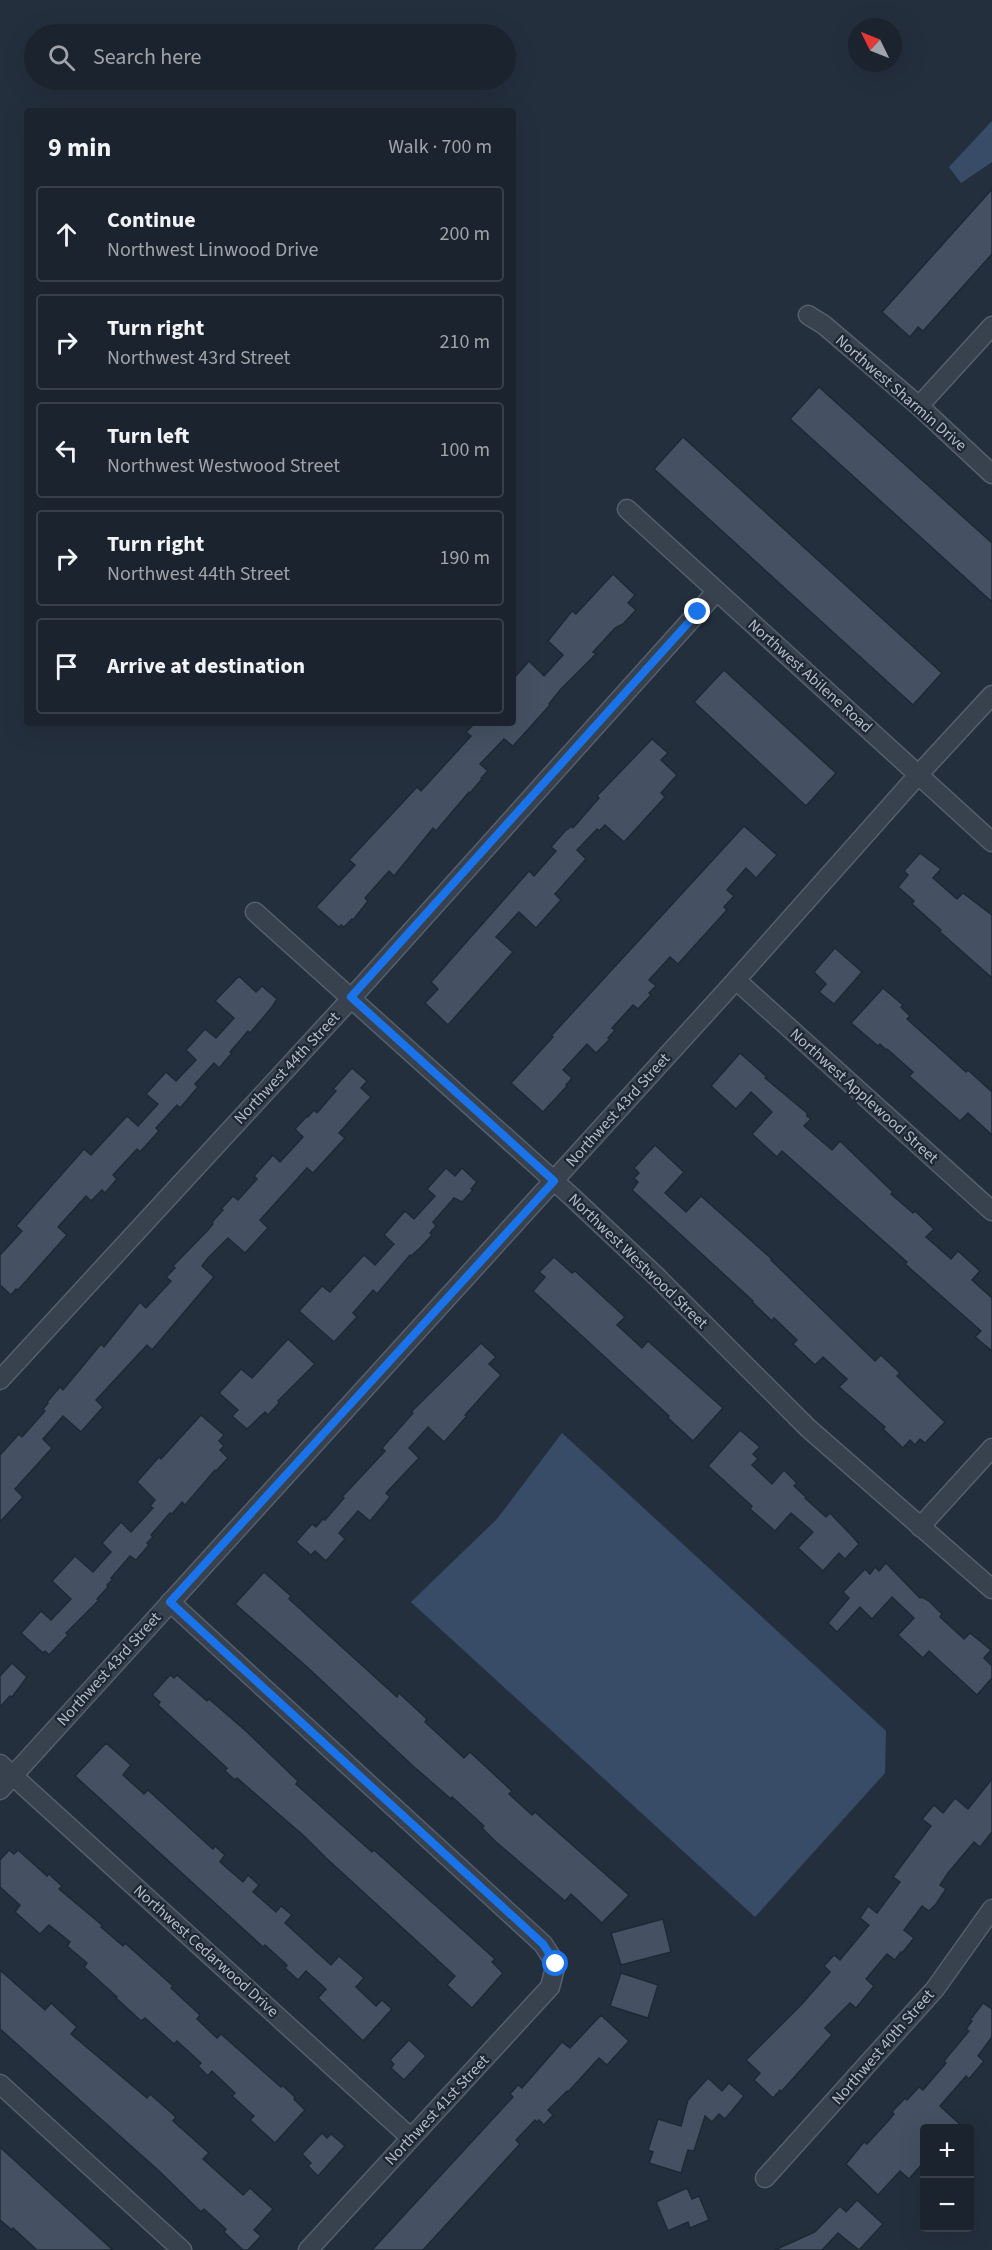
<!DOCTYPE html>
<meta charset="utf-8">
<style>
:root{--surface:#1b232e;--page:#242b36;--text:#f1f3f6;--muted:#a0a4aa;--line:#39404a}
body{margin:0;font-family:"Source Sans 3",sans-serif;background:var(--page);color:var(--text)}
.controls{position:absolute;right:18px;bottom:18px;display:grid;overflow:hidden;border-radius:6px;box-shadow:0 6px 24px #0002}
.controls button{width:54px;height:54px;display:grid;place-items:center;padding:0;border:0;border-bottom:2px solid var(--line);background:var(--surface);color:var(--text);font:30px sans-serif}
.compass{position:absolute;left:848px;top:18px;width:54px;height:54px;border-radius:50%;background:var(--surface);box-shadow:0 6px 24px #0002;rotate:313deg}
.stop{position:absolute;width:18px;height:18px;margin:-14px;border:4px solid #1a73e8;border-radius:50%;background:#fff}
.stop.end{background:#1a73e8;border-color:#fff;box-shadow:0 2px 6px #0008}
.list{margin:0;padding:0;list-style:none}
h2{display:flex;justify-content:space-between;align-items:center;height:78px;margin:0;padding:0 24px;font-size:26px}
h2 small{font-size:20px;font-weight:400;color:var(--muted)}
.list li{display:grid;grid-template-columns:39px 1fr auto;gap:18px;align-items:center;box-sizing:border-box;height:96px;margin:0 12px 12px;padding:0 12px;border:2px solid var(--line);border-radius:6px}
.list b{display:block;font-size:22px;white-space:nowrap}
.list p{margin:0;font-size:20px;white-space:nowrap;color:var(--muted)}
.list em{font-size:20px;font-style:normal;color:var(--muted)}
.icon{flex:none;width:33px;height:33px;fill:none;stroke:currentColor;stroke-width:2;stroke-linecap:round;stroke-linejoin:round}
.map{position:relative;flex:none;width:992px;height:2250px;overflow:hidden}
.search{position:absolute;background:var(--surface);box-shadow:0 6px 24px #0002;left:24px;top:24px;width:492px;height:66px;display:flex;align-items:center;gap:15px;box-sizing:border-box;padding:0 21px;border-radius:33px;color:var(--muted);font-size:22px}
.panel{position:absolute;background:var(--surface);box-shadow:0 6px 24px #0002;left:24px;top:108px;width:492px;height:618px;border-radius:6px}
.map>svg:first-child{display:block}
.water{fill:#394c67}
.building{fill:#455162;stroke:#1f2835;stroke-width:1.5}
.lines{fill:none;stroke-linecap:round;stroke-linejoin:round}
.minor-casing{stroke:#565f6c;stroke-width:21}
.minor{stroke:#38414e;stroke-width:18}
.route{stroke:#1a73e8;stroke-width:8}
.labels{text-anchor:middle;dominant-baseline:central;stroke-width:4.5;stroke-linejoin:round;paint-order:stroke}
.street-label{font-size:16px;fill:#b4bcc9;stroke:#1d2633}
</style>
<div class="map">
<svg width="992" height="2250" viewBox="0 0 992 2250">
<rect width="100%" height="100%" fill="#242f3e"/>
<!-- water -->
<g class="water">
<polygon points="992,121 992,162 961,183 949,167"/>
<polygon points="562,1433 886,1731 885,1773 755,1917 411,1602 497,1519"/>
</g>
<!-- building -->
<g class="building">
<polygon points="992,189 992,254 923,331 918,327 910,337 882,312"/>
<polygon points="819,387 992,543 992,602 790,419"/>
<polygon points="683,437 942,673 913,705 654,469"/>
<polygon points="613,574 635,595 628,603 636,610 623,624 615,628 593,652 596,654 561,689 549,704 550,705 513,746 504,739 480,764 488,771 481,778 482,779 470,793 469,792 436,831 433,828 394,876 389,871 365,898 368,901 353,920 352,919 344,927 341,925 339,927 316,907 355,865 349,860 417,787 421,791 471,736 466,732 475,723 513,723 513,679 529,661 544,676 563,655 548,641 572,611 576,614"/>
<polygon points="724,670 836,773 806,806 694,702"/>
<polygon points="652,739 668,753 661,760 677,775 661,793 665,797 624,842 605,825 599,831 597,829 577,850 586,859 555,894 561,900 536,928 519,912 496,937 513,952 448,1025 425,1003 438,989 431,982 529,871 534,876 556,851 551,847 565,831 572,826 573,828 599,798 597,796"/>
<polygon points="744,826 777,855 756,878 746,868 727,890 734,896 724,907 727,910 678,964 670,957 649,980 656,986 649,993 651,995 638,1009 633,1005 612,1028 615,1030 608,1038 610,1039 596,1053 587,1044 563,1070 572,1078 566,1085 567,1086 543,1112 511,1083 553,1037 551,1036"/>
<polygon points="920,853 941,869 933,878 957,899 963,893 992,915 992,978 939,931 941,930 912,904 914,901 898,887 908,875 904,871"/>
<polygon points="835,948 862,972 834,1004 819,992 826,984 814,972"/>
<polygon points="239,976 256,992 262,986 277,999 272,1007 250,1033 248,1031 230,1052 232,1053 219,1068 214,1063 195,1084 198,1087 180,1108 177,1105 156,1128 159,1131 140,1152 137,1149 113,1175 117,1179 105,1193 102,1190 91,1201 86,1196 58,1227 67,1235 18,1290 16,1289 11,1295 0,1285 0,1255 22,1231 16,1226 84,1149 91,1155 127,1116 138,1126 158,1104 146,1094 166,1072 176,1081 196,1060 186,1050 205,1029 216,1038 234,1018 215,1001"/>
<polygon points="883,988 903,1005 901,1007 910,1016 907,1019 966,1072 968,1070 992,1092 992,1135 968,1113 960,1121 909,1076 913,1072 887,1049 886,1050 880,1044 878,1046 851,1023"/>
<polygon points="740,1053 767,1077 765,1078 807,1113 807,1116 811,1119 804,1126 832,1150 840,1141 893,1192 891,1194 913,1213 915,1211 934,1229 926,1237 951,1259 958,1251 980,1271 972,1280 992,1298 992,1351 975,1337 981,1331 905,1264 907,1262 782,1151 777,1157 752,1134 772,1112 751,1092 736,1109 711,1086"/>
<polygon points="352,1068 367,1081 361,1088 371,1097 339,1133 345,1138 313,1173 307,1168 260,1220 268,1228 245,1253 228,1238 208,1258 202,1266 214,1277 152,1350 147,1345 96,1400 103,1407 81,1432 63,1416 43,1439 52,1448 15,1489 23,1497 0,1522 0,1455 19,1434 22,1437 45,1411 43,1409 48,1403 47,1402 60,1387 63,1390 101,1344 104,1347 140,1302 146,1308 171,1281 166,1277 175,1268 173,1266 208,1230 213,1224 212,1222 223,1210 221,1209 233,1196 238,1200 257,1179 254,1176 273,1155 280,1162 303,1137 295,1129 307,1116 308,1117 314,1110 317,1113 336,1091 333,1089"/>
<polygon points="655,1145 684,1172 665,1193 686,1212 701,1196 772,1259 771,1260 875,1361 881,1355 900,1373 897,1376 945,1422 925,1443 920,1439 915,1445 910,1440 903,1448 883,1429 885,1427 839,1387 847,1379 823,1357 815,1365 793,1344 797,1340 774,1318 772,1321 752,1302 753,1301 632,1190 638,1182 634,1178 639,1173 634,1168"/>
<polygon points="446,1168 455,1176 462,1168 477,1182 471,1189 473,1190 462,1202 454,1198 433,1222 436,1226 430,1233 432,1235 421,1247 411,1256 410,1255 377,1294 373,1290 353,1313 357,1317 334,1342 299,1311 322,1286 330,1292 364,1255 375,1265 394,1244 384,1235 405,1211 414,1219 435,1196 427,1189"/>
<polygon points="554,1257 572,1273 575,1271 625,1317 617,1325 642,1348 648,1341 723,1408 693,1441 668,1418 669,1416 533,1291 545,1277 539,1272"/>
<polygon points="288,1339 315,1364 278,1401 279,1403 268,1415 265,1412 247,1429 232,1416 238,1410 219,1393 241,1369 252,1378"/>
<polygon points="481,1343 496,1357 489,1364 501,1375 465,1415 467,1416 444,1442 428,1427 409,1448 419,1458 386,1493 390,1497 370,1521 358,1511 339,1533 345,1539 326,1561 315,1551 311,1555 296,1542 312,1524 316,1527 323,1519 325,1520 344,1498 342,1497 385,1451 382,1448 413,1413 411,1412"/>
<polygon points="201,1415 224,1435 219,1441 224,1446 220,1450 228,1458 216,1471 215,1470 185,1505 182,1502 172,1514 170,1513 151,1535 153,1537 147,1543 149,1545 136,1560 130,1556 111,1578 113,1579 107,1585 108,1587 97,1599 99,1600 66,1633 68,1635 49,1655 45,1651 43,1653 21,1633 41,1611 51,1620 71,1599 52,1581 75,1556 93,1572 111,1552 102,1543 121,1522 131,1532 153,1508 150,1506 155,1500 137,1482 159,1457 161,1459"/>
<polygon points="740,1430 760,1447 753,1454 758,1459 752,1465 772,1484 784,1470 797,1483 794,1486 806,1497 805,1498 826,1517 830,1513 853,1537 859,1544 845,1559 839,1553 823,1571 798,1548 813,1532 791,1513 775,1531 750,1509 752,1506 708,1466"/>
<polygon points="886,1563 920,1598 922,1597 929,1601 942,1614 940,1617 964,1639 970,1633 991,1650 984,1658 992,1666 992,1678 977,1695 929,1651 923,1658 898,1635 914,1618 892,1597 872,1619 860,1607 837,1632 828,1623 849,1598 843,1592 865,1569 870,1574 875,1567 879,1571"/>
<polygon points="264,1572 291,1596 289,1599 365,1668 397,1697 399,1693 427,1719 425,1722 464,1758 470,1752 512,1791 509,1794 532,1815 535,1812 629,1895 602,1923 571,1894 565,1901 496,1842 482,1828 484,1826 452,1797 451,1799 413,1766 306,1666 235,1604"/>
<polygon points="12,1663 27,1677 12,1697 10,1696 0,1707 0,1676"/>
<polygon points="170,1675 174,1678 177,1675 207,1701 209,1699 246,1731 298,1781 296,1784 372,1852 374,1850 495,1959 492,1962 503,1973 472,2008 447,1985 455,1976 326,1858 304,1836 237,1778 235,1780 225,1771 227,1768 158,1705 160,1702 152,1695"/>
<polygon points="106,1743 131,1765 123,1775 144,1794 148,1790 213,1849 215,1846 225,1855 220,1862 243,1882 248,1875 259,1885 253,1892 276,1912 281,1906 292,1915 285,1923 331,1965 339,1956 364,1978 356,1987 376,2006 382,2000 392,2009 363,2041 318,1998 326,1989 306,1971 298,1980 285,1968 287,1965 265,1945 263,1947 75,1776"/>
<polygon points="992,1779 992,1832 980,1847 974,1842 948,1873 940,1885 946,1889 936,1904 929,1911 922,1906 904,1930 914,1938 902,1953 901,1952 895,1960 887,1954 866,1979 874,1986 856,2008 850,2003 825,2028 832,2035 781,2092 780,2090 773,2098 754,2080 760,2073 746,2060 802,2004 830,1972 824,1966 834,1955 840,1960 869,1925 860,1918 868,1906 877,1913 900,1882 893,1877 931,1826 922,1819 934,1805 943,1813 955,1798 968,1809"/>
<polygon points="9,1850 14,1854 18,1850 47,1876 49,1874 62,1886 59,1889 102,1925 101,1927 123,1946 125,1943 173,1986 171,1988 200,2015 197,2019 217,2038 221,2034 281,2087 282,2085 295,2097 294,2099 305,2110 275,2143 250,2120 254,2116 232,2096 235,2093 212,2071 208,2076 198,2066 201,2063 177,2041 174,2044 145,2018 141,2021 116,1998 117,1997 84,1967 87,1963 67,1946 70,1942 49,1925 40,1934 15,1912 20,1905 0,1887 0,1860"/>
<polygon points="663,1919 671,1952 621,1965 611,1933"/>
<polygon points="0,1970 45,2010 51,2003 77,2027 71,2034 147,2098 150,2094 176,2117 173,2121 209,2153 203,2159 243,2195 250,2188 273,2209 254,2230 261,2236 248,2250 243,2250 224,2232 226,2229 204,2209 201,2212 158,2170 0,2029"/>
<polygon points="621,1973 658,1985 648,2018 610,2006"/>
<polygon points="983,2003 992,2009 992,2037 978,2056 984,2061 969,2079 966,2076 940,2106 964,2128 924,2128 924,2162 909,2179 900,2171 878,2195 846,2164 864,2142 867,2144 888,2121 894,2114 892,2112 905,2098 907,2100 919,2087 923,2090 946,2063 944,2061 969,2031 966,2029 972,2021 970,2020"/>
<polygon points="601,2015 629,2041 607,2065 599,2058 568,2092 567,2091 548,2110 553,2115 544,2125 539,2120 537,2122 535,2120 516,2140 520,2144 423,2250 372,2250 513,2097 510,2094 518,2085 522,2088 562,2042 570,2048"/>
<polygon points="409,2040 426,2056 404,2080 391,2068 394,2064 390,2060"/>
<polygon points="708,2078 722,2091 729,2083 744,2096 725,2119 719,2114 712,2122 705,2116 694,2151 688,2150 681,2173 649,2163 653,2152 648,2150 658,2119 681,2126 688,2100"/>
<polygon points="322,2133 327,2138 331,2134 345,2146 318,2176 308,2166 311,2163 302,2154"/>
<polygon points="0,2147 48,2191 113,2250 37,2250 13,2228 12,2230 0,2220"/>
<polygon points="687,2188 692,2199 699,2196 709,2220 690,2228 688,2222 668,2231 656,2202"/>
<polygon points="857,2200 883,2224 859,2250 838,2233 822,2250 775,2250 815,2232 840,2206 846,2212"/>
</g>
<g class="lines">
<!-- minor casing -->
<g class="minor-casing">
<g id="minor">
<polyline points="808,315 824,325 919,406 992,474"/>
<polyline points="919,406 992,326"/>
<polyline points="627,509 992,842"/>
<polyline points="255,912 572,1197 657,1277 808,1428 992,1589"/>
<polyline points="736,980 992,1211"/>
<polyline points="0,1380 337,1014 716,592"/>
<polyline points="920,1527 992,1448"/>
<polyline points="170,1602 543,1944 556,1964 550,1987 308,2250"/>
<polyline points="0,1764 411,2138"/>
<polyline points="0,1790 736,980 919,774 992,695"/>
<polyline points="0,2084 182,2250"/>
<polyline points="765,2178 935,1989 992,1909"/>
</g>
</g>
<!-- minor -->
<use href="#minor" class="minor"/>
</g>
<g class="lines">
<!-- route -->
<polyline class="route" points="556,1964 543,1944 170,1602 554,1181 351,997 698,612"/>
</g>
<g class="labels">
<!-- street labels -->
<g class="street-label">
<text transform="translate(901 393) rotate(41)">Northwest Sharmin Drive</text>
<text transform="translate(810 676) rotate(42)">Northwest Abilene Road</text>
<text transform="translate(287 1068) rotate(-47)">Northwest 44th Street</text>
<text transform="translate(864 1096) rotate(42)">Northwest Applewood Street</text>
<text transform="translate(618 1110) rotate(-48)">Northwest 43rd Street</text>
<text transform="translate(638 1261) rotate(44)">Northwest Westwood Street</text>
<text transform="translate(109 1669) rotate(-48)">Northwest 43rd Street</text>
<text transform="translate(206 1951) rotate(42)">Northwest Cedarwood Drive</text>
<text transform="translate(883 2047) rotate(-49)">Northwest 40th Street</text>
<text transform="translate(437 2110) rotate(-47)">Northwest 41st Street</text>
</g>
</g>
</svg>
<div class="controls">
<button>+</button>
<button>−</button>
</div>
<svg class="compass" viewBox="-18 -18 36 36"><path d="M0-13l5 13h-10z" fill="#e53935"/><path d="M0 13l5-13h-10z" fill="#a0a4aa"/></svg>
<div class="stop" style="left:556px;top:1964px"></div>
<div class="stop end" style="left:698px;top:612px"></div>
<div class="search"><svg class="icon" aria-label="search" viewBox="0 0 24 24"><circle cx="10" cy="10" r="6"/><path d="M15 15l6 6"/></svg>Search here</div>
<section class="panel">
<h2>9 min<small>Walk · 700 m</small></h2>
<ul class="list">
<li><svg class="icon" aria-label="ahead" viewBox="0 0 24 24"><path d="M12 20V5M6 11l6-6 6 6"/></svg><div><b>Continue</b><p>Northwest Linwood Drive</p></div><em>200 m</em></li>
<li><svg class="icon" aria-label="right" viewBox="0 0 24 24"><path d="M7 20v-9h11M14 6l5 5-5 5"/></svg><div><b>Turn right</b><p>Northwest 43rd Street</p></div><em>210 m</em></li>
<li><svg class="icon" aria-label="left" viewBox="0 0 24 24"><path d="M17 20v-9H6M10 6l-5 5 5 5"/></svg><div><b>Turn left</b><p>Northwest Westwood Street</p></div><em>100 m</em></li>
<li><svg class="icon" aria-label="right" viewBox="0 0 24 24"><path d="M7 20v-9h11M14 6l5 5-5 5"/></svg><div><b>Turn right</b><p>Northwest 44th Street</p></div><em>190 m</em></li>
<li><svg class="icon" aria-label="arrive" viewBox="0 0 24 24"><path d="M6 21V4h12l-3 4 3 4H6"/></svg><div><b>Arrive at destination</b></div></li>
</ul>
</section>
</div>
